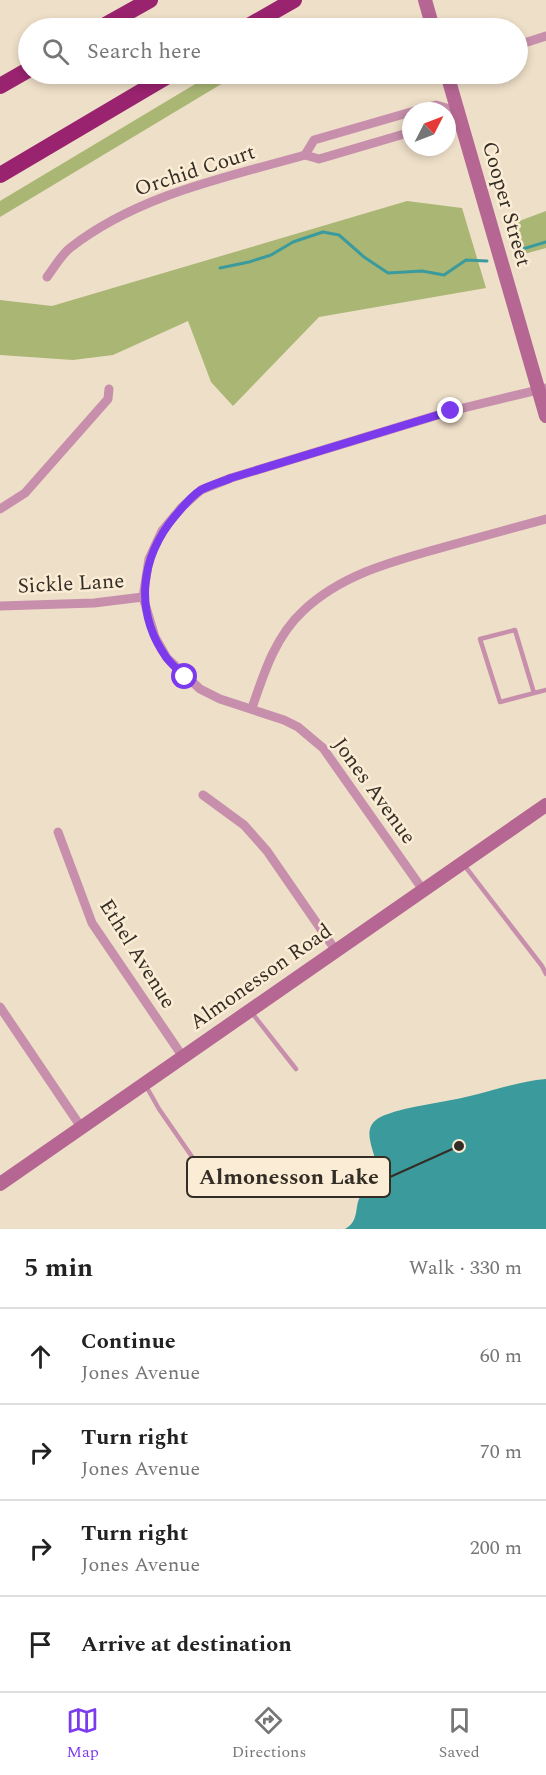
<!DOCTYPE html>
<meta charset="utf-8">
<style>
:root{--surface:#fff;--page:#f2f2f2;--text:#222;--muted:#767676;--line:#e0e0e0;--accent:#7c3aed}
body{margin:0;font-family:Spectral,serif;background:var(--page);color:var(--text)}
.compass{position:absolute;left:402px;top:102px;width:54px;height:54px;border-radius:50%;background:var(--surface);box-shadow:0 3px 9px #0003;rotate:48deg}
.stop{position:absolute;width:18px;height:18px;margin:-14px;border:4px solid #7c3aed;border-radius:50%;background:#fff}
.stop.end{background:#7c3aed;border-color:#fff;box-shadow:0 2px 6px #0008}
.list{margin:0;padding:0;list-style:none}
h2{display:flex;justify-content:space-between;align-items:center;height:78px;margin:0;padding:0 24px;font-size:26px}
h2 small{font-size:20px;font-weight:400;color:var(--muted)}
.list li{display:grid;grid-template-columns:39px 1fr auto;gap:18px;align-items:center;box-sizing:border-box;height:96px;padding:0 24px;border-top:2px solid var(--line)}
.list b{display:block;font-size:22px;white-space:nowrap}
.list p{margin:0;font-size:20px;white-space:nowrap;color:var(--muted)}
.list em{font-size:20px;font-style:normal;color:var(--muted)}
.icon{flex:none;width:33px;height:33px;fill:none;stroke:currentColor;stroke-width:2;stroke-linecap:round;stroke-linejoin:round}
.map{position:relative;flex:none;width:546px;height:1229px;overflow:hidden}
.search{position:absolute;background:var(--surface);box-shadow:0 3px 9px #0003;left:18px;right:18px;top:18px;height:66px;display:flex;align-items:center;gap:15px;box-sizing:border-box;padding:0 21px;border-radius:33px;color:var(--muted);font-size:22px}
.sheet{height:462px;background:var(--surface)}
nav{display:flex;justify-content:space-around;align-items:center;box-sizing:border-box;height:84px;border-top:2px solid var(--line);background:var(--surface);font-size:16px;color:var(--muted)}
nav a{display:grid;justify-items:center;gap:3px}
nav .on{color:var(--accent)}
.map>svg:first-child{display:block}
.green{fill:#aab674}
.water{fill:#3b9b9c}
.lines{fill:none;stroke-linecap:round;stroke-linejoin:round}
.stream{stroke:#3b9b9c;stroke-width:3}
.lane{stroke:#c78fac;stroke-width:4.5}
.street{stroke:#c78fac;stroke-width:9}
.secondary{stroke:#b56692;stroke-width:14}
.highway{stroke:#9a236f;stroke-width:16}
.route{stroke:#7c3aed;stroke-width:8}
.labels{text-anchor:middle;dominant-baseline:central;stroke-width:5;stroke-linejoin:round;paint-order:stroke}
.street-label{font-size:21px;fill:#332d25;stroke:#fbecd5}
.leader{fill:none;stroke:#332d25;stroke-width:2}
.callout-dot{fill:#332d25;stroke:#fbecd5;stroke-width:2}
.callout{fill:#fbecd5;stroke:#332d25;stroke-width:2}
.callout-label{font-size:22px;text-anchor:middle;font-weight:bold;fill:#332d25}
</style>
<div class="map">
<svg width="546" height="1229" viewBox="0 0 546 1229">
<rect width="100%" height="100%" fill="#eedfc8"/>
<!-- green -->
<g class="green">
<polygon points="212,74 238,74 0,217 0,201"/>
<polygon points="407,201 462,208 486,288 319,317 233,406 211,382 188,321 113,355 73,360 0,355 0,300 52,306"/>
<polygon points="546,211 546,248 524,254 514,223"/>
</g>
<!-- water -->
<path class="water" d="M546 1079V1229H345C361 1220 353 1206 362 1193 367 1185 375 1182 376 1171 378 1157 365 1139 371 1126 374 1120 380 1117 385 1115 412 1105 442 1103 470 1096 496 1090 520 1081 546 1079Z"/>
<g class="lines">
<!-- stream -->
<g class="stream">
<polyline points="516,251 546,242"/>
<polyline points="220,268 249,262 271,255 293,242 323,232 339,235 364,257 388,273 422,271 444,275 466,260 487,261"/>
</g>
<!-- lane -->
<g class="lane">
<polyline points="534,693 515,630 480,639 500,702 546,690"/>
<polyline points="464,865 542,966 546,974"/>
<polyline points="252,1013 296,1069"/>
<polyline points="146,1086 159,1109 206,1177"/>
</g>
<!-- street -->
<g class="street">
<polyline points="518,45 546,36"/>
<polyline points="414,111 436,105 457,111"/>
<polyline points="447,119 457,111"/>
<polyline points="305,155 314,140 411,112"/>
<path d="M47 277C54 268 61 255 70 248 138 195 224 178 305 155L319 159 411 132"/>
<polyline points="0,509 25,493 108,399 109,389"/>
<polyline points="0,606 94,603 143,597"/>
<path d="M252 708C264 673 275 637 303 611 342 574 394 561 444 547 478 538 512 528 546 519"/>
<polyline points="203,795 244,825 267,851 336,951"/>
<polyline points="58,832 92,923 183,1057"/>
<polyline points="423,890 323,748 298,727 284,720 220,699 200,689 167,658 155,637 143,597 149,559 162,531 182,507 201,490 231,478 451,411 546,388"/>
<polyline points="0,1007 81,1127"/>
</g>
<!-- secondary -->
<g class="secondary">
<polyline points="425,0 433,28"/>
<polyline points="447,74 546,416"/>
<polyline points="0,1184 546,805"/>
</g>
<!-- highway -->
<g class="highway">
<polyline points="100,28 150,0"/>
<polyline points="245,28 294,0"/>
<polyline points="0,86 28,70"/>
<polyline points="0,175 171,74"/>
</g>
</g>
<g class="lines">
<!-- route -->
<path class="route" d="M185 677C179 671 171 664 166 657 134 611 140 558 175 516 182 508 191 496 201 490 210 485 222 482 231 478L451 411"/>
</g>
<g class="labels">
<!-- street labels -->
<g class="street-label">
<text transform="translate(195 171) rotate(-18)">Orchid Court</text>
<text transform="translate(506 204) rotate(74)">Cooper Street</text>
<text transform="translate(71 584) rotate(-3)">Sickle Lane</text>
<text transform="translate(374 791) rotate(54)">Jones Avenue</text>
<text transform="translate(137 954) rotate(58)">Ethel Avenue</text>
<text transform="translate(261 977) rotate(-35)">Almonesson Road</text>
</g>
</g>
<!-- callouts -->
<path class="leader" d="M459 1146L390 1177"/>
<circle class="callout-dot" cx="459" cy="1146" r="6"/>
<rect class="callout" x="187" y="1157" width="203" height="40" rx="6"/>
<g class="callout-label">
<text x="289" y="1184">Almonesson Lake</text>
</g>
</svg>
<svg class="compass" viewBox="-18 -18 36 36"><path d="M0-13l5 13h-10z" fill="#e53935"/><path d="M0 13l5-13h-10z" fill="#767676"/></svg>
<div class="stop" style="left:185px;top:677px"></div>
<div class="stop end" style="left:451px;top:411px"></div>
<div class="search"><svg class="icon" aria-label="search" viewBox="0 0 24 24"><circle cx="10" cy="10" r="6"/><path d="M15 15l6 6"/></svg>Search here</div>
</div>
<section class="sheet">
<h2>5 min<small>Walk · 330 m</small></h2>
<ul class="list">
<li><svg class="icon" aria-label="ahead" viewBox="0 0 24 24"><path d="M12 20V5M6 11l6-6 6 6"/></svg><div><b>Continue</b><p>Jones Avenue</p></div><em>60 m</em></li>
<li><svg class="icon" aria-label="right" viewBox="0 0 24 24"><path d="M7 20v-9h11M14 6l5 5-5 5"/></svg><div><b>Turn right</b><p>Jones Avenue</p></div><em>70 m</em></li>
<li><svg class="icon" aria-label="right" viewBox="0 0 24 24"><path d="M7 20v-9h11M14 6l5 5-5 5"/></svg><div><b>Turn right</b><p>Jones Avenue</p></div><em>200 m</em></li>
<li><svg class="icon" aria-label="arrive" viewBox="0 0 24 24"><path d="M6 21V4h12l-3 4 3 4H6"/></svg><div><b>Arrive at destination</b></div></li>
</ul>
</section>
<nav>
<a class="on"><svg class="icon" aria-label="map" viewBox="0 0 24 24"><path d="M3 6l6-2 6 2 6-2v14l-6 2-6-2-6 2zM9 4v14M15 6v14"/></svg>Map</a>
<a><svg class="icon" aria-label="directions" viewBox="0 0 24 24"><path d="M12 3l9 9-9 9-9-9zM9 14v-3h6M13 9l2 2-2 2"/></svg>Directions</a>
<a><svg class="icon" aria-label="saved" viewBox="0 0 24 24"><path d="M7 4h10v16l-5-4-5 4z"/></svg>Saved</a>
</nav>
